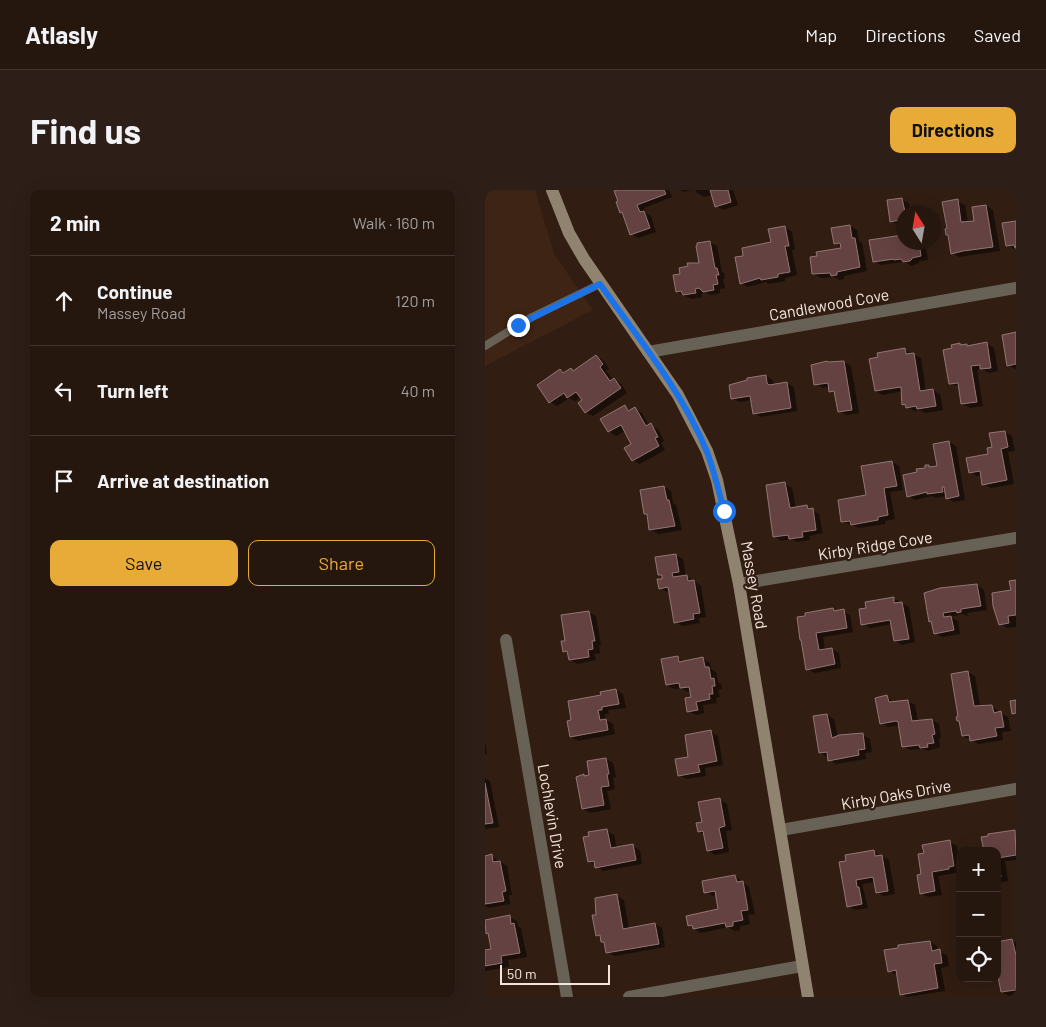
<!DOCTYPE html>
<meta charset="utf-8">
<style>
:root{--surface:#25160e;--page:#2d1f17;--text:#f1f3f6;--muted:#a39f9e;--line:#42352e;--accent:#e8ab37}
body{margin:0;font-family:Barlow,sans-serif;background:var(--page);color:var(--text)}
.controls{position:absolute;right:15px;bottom:15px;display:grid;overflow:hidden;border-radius:10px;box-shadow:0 5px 20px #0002}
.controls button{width:45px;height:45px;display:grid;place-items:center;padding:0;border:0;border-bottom:1px solid var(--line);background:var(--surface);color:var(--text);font:25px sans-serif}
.compass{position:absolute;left:411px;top:15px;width:45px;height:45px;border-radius:50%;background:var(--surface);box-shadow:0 5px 20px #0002;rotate:349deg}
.scale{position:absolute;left:15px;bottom:12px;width:110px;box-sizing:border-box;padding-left:5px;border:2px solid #f3e5de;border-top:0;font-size:14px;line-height:18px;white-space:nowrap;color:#f3e5de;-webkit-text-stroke:4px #311d12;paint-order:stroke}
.stop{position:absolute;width:15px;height:15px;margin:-11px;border:4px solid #1a73e8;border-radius:50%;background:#fff}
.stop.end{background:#1a73e8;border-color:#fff;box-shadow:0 1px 5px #0008}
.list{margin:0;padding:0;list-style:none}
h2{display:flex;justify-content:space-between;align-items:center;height:65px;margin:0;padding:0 20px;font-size:21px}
h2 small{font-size:16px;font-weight:400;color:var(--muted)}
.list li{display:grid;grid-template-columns:32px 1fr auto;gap:15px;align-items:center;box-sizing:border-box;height:90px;padding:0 20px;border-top:1px solid var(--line)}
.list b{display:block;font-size:19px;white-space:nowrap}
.list p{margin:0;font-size:16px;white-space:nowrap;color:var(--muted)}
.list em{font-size:16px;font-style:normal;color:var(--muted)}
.actions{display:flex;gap:10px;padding:15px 20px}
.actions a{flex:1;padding:11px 0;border:1px solid var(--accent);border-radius:10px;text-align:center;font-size:18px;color:var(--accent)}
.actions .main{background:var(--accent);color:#111}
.icon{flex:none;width:28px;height:28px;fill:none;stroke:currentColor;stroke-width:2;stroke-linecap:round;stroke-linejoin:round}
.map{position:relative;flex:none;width:531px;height:807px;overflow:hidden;border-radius:10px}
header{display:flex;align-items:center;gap:30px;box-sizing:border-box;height:70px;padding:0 25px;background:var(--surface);border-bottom:1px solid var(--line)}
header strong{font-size:24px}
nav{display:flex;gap:28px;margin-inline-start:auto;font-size:18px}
.intro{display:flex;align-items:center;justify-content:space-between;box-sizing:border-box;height:120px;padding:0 30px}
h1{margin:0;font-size:35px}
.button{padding:12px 22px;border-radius:10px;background:var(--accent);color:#111;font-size:18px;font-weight:700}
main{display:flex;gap:30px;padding:0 30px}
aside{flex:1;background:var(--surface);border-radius:10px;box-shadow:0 5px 20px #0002}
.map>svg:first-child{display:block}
.built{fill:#3d2415}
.shadow{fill:#0007}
.building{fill:#644241;stroke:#927674}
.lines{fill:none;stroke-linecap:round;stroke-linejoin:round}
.lane{stroke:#686155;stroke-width:8}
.street{stroke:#686155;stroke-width:12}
.secondary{stroke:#908470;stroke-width:12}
.route{stroke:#1a73e8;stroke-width:6}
.labels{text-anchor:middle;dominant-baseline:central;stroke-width:4.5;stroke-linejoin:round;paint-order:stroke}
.street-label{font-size:16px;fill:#f3e5de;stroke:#311d12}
</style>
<header>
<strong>Atlasly</strong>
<nav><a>Map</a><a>Directions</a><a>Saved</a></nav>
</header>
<div class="intro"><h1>Find us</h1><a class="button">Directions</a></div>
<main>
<aside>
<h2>2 min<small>Walk · 160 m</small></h2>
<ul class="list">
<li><svg class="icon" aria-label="ahead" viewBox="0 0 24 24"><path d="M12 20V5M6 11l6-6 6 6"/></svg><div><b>Continue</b><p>Massey Road</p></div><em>120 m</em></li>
<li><svg class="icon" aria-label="left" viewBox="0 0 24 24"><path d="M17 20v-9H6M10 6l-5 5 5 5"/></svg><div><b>Turn left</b></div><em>40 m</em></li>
<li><svg class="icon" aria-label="arrive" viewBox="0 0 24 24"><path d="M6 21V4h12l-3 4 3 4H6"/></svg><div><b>Arrive at destination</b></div></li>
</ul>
<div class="actions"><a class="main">Save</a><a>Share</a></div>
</aside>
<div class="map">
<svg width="531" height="807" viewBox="0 0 531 807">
<rect width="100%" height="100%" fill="#311d12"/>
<!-- built -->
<polygon class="built" points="0,0 50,0 69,64 108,120 0,176"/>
<!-- shadow -->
<g class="shadow">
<polygon points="137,0 184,0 187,7 159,18 161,23 166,26 171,42 153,48 146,44 139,24 136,22"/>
<polygon points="195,0 207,0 199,2"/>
<polygon points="211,0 248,0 253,15 238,20 231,16 227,5 219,7 212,3"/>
<polygon points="416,9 424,13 425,22 418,22 418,43 417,34 414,35 406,31"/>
<polygon points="472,11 480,15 483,33 490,32 501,16 508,20 515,61 474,67 467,63"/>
<polygon points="531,32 531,59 530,59 522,55"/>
<polygon points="365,36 372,40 374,51 377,53 382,81 359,86 359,89 354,90 349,87 336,88 329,84 333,67 359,58 350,53"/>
<polygon points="300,37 307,42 310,59 307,60 312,85 300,88 300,91 284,94 281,92 263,97 256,93 260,67 287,53"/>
<polygon points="418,46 418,52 440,52 443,70 434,71 434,73 426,76 422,73 416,72 396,75 389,71 385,51"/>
<polygon points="225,52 232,56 237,82 239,83 240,89 238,89 240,98 235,99 235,103 226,105 220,102 217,103 217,107 207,109 192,102 197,85 215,74"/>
<polygon points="531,144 531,179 530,179 523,175"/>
<polygon points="501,153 509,158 513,181 504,183 497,179 492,180 498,216 485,218 478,214 475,197 465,193 468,159 474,155 484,157"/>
<polygon points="419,160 436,168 441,201 448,200 455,204 458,220 440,223 435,220 429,221 418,214 418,201 398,205 391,201"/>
<polygon points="112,167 119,171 124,179 121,181 128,190 129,189 136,194 142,203 108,226 101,222 99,211 96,207 90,211 84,208 72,216 65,212 75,180 80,183 86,180 90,182"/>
<polygon points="359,172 366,176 374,223 361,225 354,221 351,204 345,201 345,197 338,198 331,194"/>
<polygon points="281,186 288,190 289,195 301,193 309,197 312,221 276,227 269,223 267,210 254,212 247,208"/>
<polygon points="139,217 147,221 150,219 157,223 164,236 173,239 179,251 176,253 180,260 155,274 147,270 148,254 140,241 131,246 124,241"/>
<polygon points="520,242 527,246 530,261 523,262 529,294 506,298 499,294 497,285 492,286 485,282 504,265"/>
<polygon points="464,252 471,256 480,310 469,312 462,308 462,306 450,308 447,306 430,310 423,306 433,283 443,276 447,278 453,277"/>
<polygon points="407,272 414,276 418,300 405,302 410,329 400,331 400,334 374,338 357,331 383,305"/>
<polygon points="300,294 307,298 311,318 321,316 334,324 338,343 324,346 325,350 312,352 306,349 296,351 289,346"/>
<polygon points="179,297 186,301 188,313 191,315 197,340 173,344 166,340 163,325 160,324"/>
<polygon points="191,365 198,369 201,386 216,396 221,427 214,428 215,433 197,436 190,432 185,402 182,402 175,398 179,390 178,387 174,384"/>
<polygon points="531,391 531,437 522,438 515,434"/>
<polygon points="492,395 499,400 502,420 482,423 483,426 477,424 465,427 473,431 475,444 457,447 450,443 448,433 445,431"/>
<polygon points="408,408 424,417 430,452 417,455 410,450 407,434 385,438 378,434"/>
<polygon points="348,419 353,422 358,421 365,425 368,442 338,447 340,460 347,459 354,463 356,478 330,483 322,479 314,428"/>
<polygon points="104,422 111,426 116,455 114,455 115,463 109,464 111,470 92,474 85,469 84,464 79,461 82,452 77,426"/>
<polygon points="193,468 200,472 218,469 225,473 226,479 231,482 233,492 236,494 237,499 233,500 235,507 231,508 232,513 218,515 219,523 211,525 203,521 207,508 206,501 203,502 196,498 189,499 182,495"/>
<polygon points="483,482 490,486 495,517 507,517 514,521 515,523 523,527 526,541 517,542 518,550 494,554 478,546"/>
<polygon points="131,500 138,504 141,518 123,520 124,524 120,524 121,530 128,534 130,544 93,551 86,547 117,506"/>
<polygon points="402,507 410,513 423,511 430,515 433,531 447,530 454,534 456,548 454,548 455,557 443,561 439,559 425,560 418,556 415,535 403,537 396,533"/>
<polygon points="342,525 349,529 353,548 377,545 385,549 387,562 380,563 381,569 351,574 335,562"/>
<polygon points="226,542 233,546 238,575 220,578 221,586 201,589 194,585 205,568"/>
<polygon points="0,551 2,564 0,564"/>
<polygon points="121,569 128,573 131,587 128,588 130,599 122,601 126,619 105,623 98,619 99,586 105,586"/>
<polygon points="0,588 5,591 14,637 0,639"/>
<polygon points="235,610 242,614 247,640 241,641 244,662 230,665 223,660 220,645 214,642"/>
<polygon points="122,641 129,645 132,658 147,656 155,660 157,674 118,681 104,671"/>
<polygon points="530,641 531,670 520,671 523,691 512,693 512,661 504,645"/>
<polygon points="465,652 472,656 475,680 471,680 471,683 453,686 457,705 443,707 436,703 440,664"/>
<polygon points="389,662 404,670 410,704 399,706 392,702 390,692 377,694 383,718 370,720 363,716 355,673"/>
<polygon points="6,666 22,676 27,705 24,705 25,714 4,718 0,716 0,667"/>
<polygon points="250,686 264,697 270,724 263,725 265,734 255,736 255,740 249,741 243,737 216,743 204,735 235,720 232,705 228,706 221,702"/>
<polygon points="131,705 139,710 144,739 170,734 177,738 180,757 130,766 122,762 121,754 118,752 117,748 112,745 113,726"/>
<polygon points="24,727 32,731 33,736 36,738 42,767 23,770 24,777 0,781 0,761 8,760"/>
<polygon points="526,751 531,753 531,804 524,806 517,802"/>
<polygon points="445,752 452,756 453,761 462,765 464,776 456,778 460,801 422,807 417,804 413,785 404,781"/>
</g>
<!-- building -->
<g class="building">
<polygon points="133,0 179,0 181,4 152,15 155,22 159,21 165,38 145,45 137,22 135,23 131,12 133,11 129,1"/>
<polygon points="225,0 243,0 246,12 230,17"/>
<polygon points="417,8 420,22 418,22 418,52 434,52 436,66 427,68 427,69 425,71 418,72 416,69 409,70 409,69 388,72 384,50 418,45 415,30 405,32 402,10"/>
<polygon points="473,9 476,32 489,31 487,17 501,15 508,57 478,61 466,64 463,45 461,45 460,39 462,38 457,12"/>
<polygon points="531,31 531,58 530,58 529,55 521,56 517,33"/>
<polygon points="365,35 367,48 370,48 375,77 352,82 352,85 346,86 345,83 327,84 325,67 332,66 331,62 356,58 355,53 349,54 346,38"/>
<polygon points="300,36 304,56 300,56 305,82 293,84 293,87 276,90 275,88 255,94 250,67 258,66 257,58 286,52 283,39"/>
<polygon points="225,51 230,78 232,78 234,85 231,85 233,94 228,95 229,100 218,102 214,98 210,99 211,103 198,105 196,101 191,102 188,85 195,84 194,78 203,76 202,73 214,73 211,56 212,56 212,53"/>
<polygon points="531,142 531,174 522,176 517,145"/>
<polygon points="502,152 506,178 495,179 495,175 486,176 492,212 476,214 473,193 464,194 458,160 467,158 466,155 475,153 475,155 482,154 482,156"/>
<polygon points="420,158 421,164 429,163 435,201 448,199 451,216 432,219 431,216 421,218 420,214 417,215 416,197 390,201 384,169 393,167 392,163"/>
<polygon points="111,165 118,174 115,177 125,191 129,188 136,198 100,223 93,213 97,210 91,202 82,208 79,203 64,213 52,195 75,179 78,183 86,178 88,181"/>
<polygon points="342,171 343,172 359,171 367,220 353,222 349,201 344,202 343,193 329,195 326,175"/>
<polygon points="281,185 282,193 284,195 302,192 306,218 268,224 265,206 246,209 244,195 262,190 262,188"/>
<polygon points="140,215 143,221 150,217 161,236 166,233 173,247 170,248 174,256 147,271 139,258 146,254 136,235 123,242 115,229"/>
<polygon points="520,241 523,257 516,259 522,290 497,295 495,281 484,283 481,268 503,264 502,258 507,257 504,243"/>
<polygon points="464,251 474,306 461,309 459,297 457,297 458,302 442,304 442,302 422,307 418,285 432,282 431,279 440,278 440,275 444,275 444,277 452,276 448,254"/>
<polygon points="407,271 412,296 399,298 403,325 393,327 393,330 366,335 365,331 356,332 353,310 381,305 376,276"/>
<polygon points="300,292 305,318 322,315 323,319 328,318 331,340 317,342 318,347 304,349 303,345 288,347 281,295"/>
<polygon points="179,296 182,310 184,310 190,336 164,340 162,324 159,324 155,300"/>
<polygon points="191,364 194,382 187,383 188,387 202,385 203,391 209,390 215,423 208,424 209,429 189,433 183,397 174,399 172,389 177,389 177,385 173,385 170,367"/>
<polygon points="531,390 531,425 523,426 524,433 514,435 508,416 507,403 526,400 524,391"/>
<polygon points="492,394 496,416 476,419 476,422 472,423 471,421 458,423 459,427 466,426 469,440 449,444 446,431 444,432 439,403 455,398"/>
<polygon points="409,407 409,413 417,412 424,449 409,451 405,430 376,435 374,419 381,418 380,412"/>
<polygon points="348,418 349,421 359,419 362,438 331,443 334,460 347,458 350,474 321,480 316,450 315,450 312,427 320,426 320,423"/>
<polygon points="104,421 110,451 107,451 108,459 103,460 104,467 84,470 82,461 78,462 76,451 80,451 76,425"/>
<polygon points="193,466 194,472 218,467 220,477 224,477 226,489 229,488 230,496 227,496 228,504 224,504 225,509 211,512 213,520 202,522 200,508 206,507 204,497 195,498 194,493 181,495 176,469"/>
<polygon points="483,481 489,516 507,515 509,523 516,521 519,537 510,538 512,546 485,551 484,545 477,546 474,531 472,531 471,527 473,526 466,484"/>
<polygon points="131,499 134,514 117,517 117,520 113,520 115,530 121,529 123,540 85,547 82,531 86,530 83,511 116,505 115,502"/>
<polygon points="402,505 404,512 423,510 427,531 447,529 450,544 447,545 449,553 442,554 443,557 435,558 434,555 417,557 413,532 411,531 395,534 390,508"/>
<polygon points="531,510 531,523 527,524 525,511"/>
<polygon points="342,524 347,548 354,545 378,543 380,559 373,560 374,565 343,571 342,562 334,563 328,526"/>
<polygon points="226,540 232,571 213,575 215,582 193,586 190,569 203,567 200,545"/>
<polygon points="121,568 124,584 122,584 124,596 116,597 119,615 97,619 91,587 99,584 99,586 104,585 102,571"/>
<polygon points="0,593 8,633 0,634"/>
<polygon points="235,608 240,636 234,638 238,658 222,661 218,641 213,642 211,633 217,632 213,612"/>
<polygon points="122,639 126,658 148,654 151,670 110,678 109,671 103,672 98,647 104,646 103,642"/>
<polygon points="530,640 531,665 513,668 516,687 512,688 512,661 499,661 496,647 503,646 503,644"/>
<polygon points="465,650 469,676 464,677 464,679 447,682 450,701 435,704 432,685 436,684 433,664 439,663 437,655"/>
<polygon points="389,660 390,666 397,665 403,701 391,703 388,687 371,690 372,697 374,697 377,714 362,717 354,672 361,671 360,665"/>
<polygon points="7,664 8,672 15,671 21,701 17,702 19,711 0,714 0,666"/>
<polygon points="250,685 252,692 258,691 263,720 256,721 258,730 248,732 248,736 241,737 240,733 208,739 207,735 203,736 201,726 233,719 230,701 219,703 217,691"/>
<polygon points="132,704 138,739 170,733 174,754 121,763 119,752 116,752 115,745 111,746 107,725 111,725 110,708"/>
<polygon points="25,725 26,734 29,733 35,763 16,766 17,773 0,776 0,760 6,759 3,743 1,744 0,730"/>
<polygon points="527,749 531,765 531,800 516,802 512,781 512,752"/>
<polygon points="445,751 447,761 455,759 457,773 449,774 453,798 415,805 411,780 403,782 399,760 413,758 413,755"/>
</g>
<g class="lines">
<!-- lane -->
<polyline class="lane" points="0,156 47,127 115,94"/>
<!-- street -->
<g class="street">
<polyline points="163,162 531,98"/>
<polyline points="254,394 531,348"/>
<polyline points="21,450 82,807"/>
<polyline points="296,640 531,599"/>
<polyline points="144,807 317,776"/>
</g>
<!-- secondary -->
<polyline class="secondary" points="67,0 84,43 99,69 193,205 222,261 232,290 254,394 323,807"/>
</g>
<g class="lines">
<!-- route -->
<path class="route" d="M33 135 115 94C153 148 197 201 222 262 229 281 234 301 239 321"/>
</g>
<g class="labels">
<!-- street labels -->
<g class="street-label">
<text transform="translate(344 114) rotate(-10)">Candlewood Cove</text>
<text transform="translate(390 355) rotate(-9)">Kirby Ridge Cove</text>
<text transform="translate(270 395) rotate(80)">Massey Road</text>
<text transform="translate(411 604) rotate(-10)">Kirby Oaks Drive</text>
<text transform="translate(68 626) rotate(80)">Lochlevin Drive</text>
</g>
</g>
</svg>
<div class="controls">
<button>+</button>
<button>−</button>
<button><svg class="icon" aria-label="locate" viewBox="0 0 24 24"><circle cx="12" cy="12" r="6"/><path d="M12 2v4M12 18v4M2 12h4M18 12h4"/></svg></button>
</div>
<svg class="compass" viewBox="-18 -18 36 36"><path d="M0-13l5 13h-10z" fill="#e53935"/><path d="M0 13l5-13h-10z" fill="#a39f9e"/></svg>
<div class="scale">50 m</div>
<div class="stop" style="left:239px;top:321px"></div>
<div class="stop end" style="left:33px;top:135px"></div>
</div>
</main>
